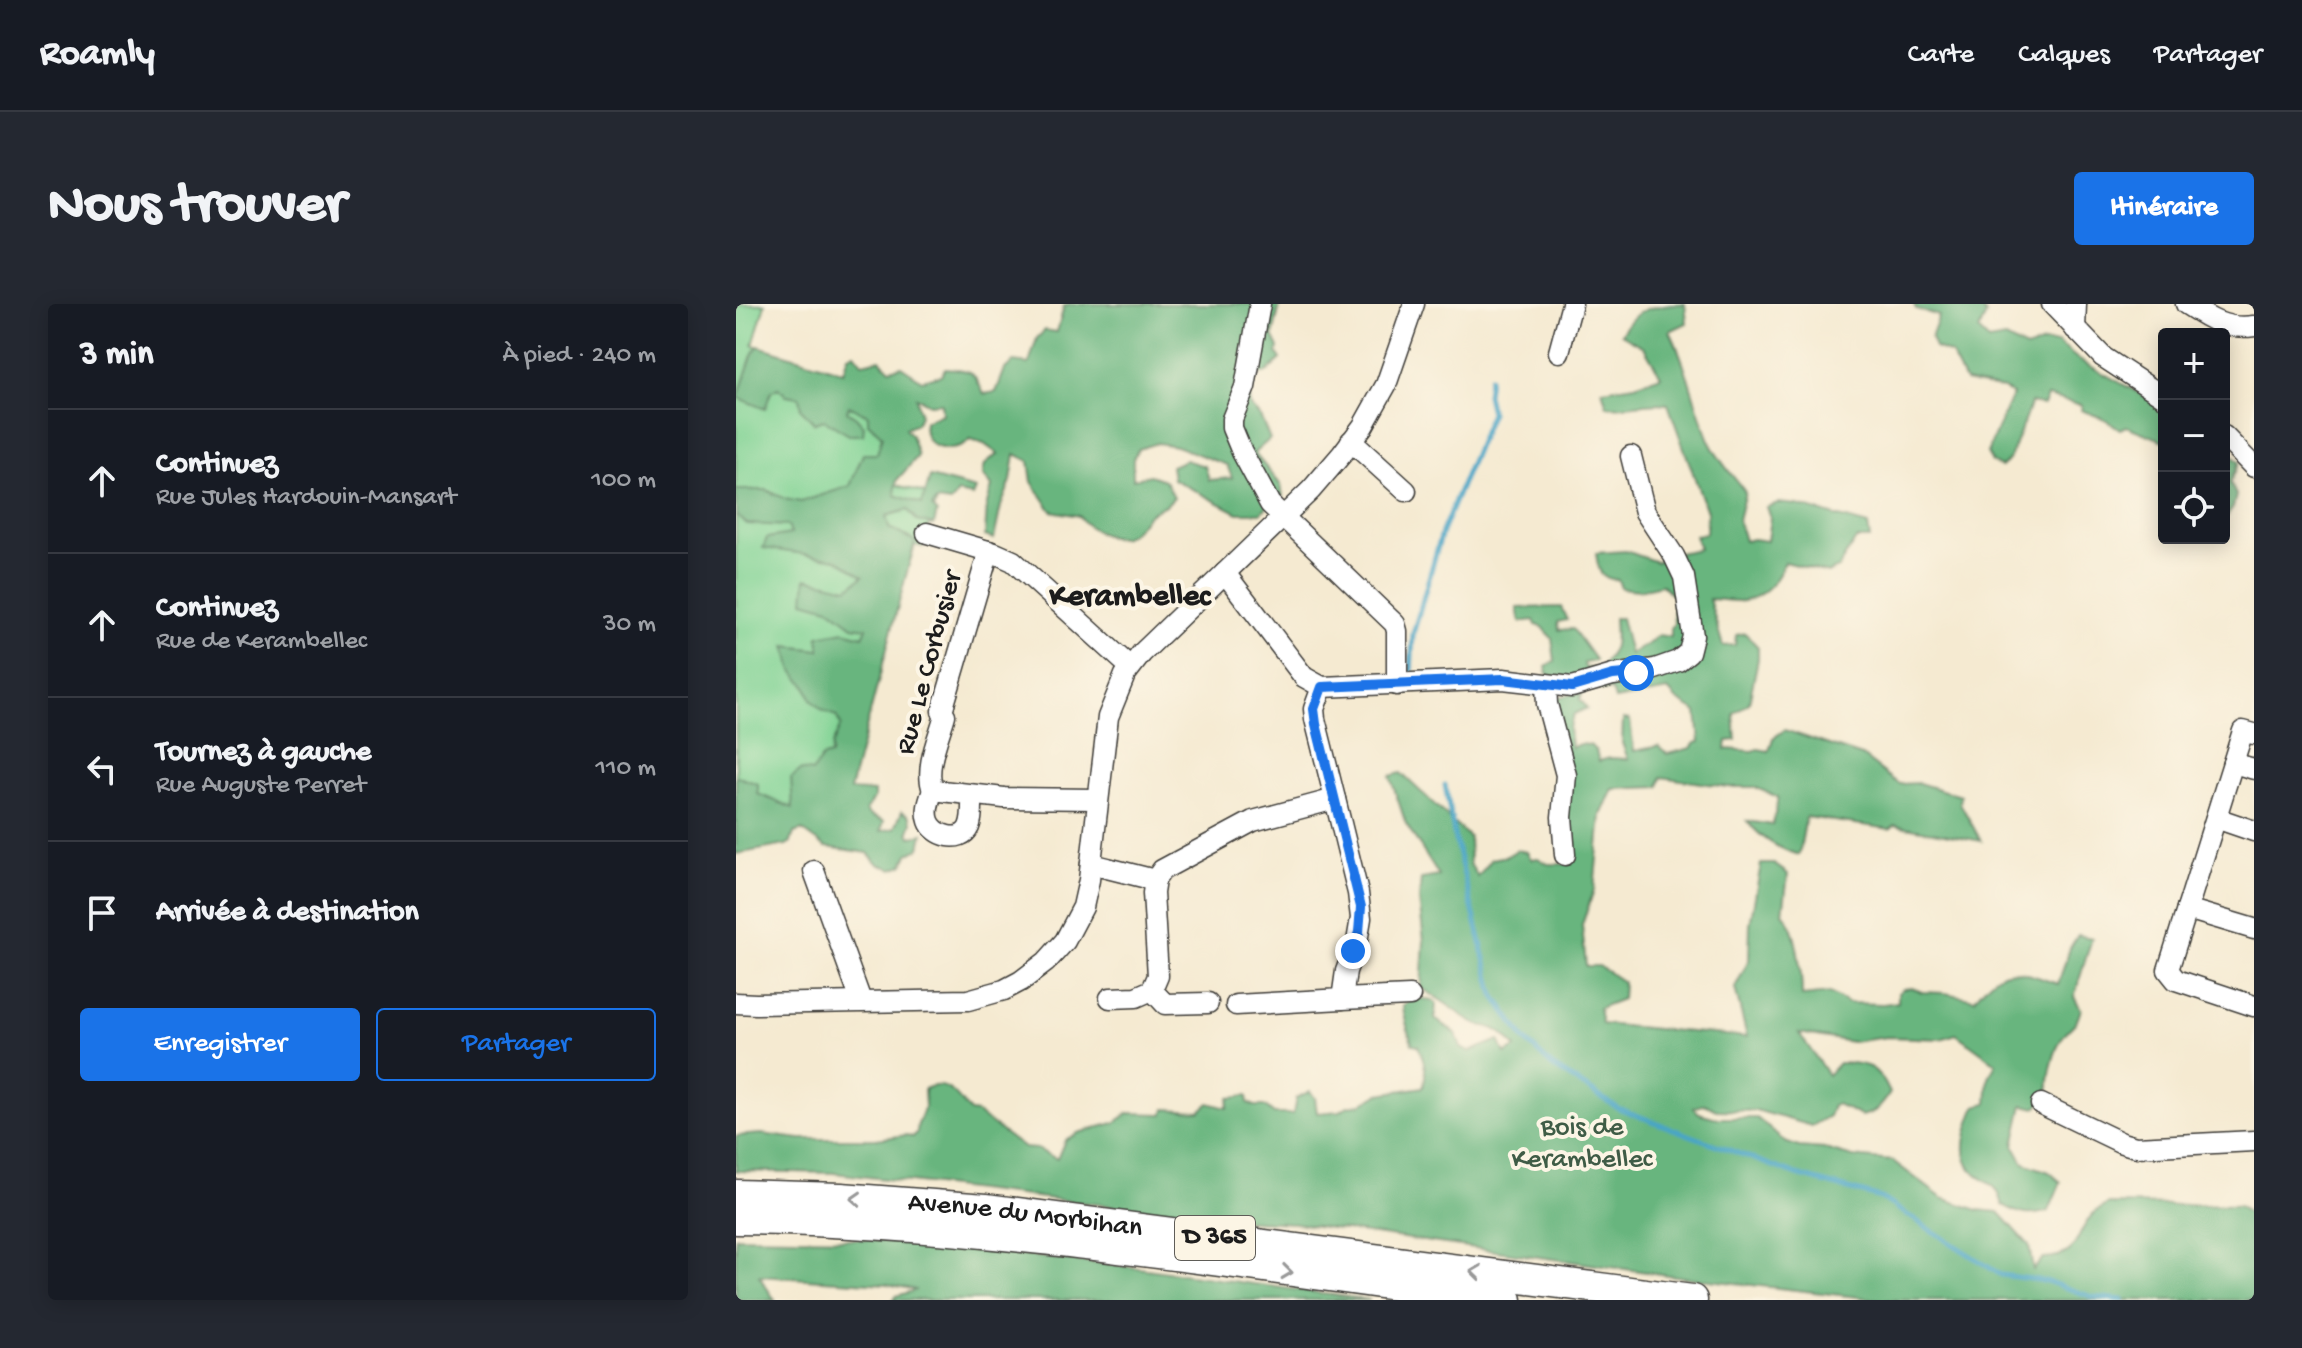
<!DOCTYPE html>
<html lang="fr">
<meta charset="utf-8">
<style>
:root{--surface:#171b24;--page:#242831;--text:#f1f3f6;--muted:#9ea1a6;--line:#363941;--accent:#1a73e8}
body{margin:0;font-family:"Gochi Hand",sans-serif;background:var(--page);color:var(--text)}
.controls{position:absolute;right:24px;top:24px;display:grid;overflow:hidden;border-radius:8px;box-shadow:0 4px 20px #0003}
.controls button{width:72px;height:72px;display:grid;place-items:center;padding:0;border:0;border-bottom:2px solid var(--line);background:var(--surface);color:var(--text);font:40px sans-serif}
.stop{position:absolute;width:24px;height:24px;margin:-18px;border:6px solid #1a73e8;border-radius:50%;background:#fff}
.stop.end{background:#1a73e8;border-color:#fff;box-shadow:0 2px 8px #0008}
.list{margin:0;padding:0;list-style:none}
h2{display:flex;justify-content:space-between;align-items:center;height:104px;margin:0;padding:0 32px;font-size:34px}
h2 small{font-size:26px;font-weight:400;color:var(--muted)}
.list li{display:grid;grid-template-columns:52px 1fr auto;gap:24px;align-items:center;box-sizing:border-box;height:144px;padding:0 32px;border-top:2px solid var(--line)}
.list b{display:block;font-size:30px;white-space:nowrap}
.list p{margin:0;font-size:26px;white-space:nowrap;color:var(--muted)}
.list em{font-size:26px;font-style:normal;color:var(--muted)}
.actions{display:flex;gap:16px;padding:24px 32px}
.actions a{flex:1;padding:18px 0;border:2px solid var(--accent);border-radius:8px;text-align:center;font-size:28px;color:var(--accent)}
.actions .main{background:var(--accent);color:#fff}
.icon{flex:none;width:44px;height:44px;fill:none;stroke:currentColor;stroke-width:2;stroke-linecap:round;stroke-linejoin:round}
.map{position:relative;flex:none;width:1518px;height:996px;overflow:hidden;border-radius:8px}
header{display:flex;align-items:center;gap:48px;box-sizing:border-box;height:112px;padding:0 40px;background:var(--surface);border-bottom:2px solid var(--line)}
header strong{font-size:38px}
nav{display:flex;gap:44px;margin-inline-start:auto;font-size:28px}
.intro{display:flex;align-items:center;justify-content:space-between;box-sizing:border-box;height:192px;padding:0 48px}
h1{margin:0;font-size:56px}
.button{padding:20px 36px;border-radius:8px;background:var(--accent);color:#fff;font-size:28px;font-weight:700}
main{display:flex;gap:48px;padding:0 48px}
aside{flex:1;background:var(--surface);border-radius:8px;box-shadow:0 4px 20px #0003}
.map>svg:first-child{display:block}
.green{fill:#81d394;stroke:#4e7858;stroke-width:2}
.forest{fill:#68b57e;stroke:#42684d;stroke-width:2}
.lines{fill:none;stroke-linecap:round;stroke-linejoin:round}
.stream{stroke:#48a5c6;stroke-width:5}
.minor-casing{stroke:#3d3b37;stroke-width:23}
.highway-casing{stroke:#3d3b37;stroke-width:33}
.minor{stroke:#fff;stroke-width:20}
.highway{stroke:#fff;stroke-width:30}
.oneway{stroke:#999}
.route{stroke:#1a73e8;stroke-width:10}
.labels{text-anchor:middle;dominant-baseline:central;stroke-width:8;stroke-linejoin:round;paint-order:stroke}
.shield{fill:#fcf5e5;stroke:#5f5d58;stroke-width:2}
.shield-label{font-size:26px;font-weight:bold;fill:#1c1c1c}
.street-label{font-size:28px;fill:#1c1c1c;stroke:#fcf5e5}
.park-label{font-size:28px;fill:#3f5c46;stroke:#fcf5e5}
.quarter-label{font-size:32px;font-weight:bold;fill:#1c1c1c;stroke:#fcf5e5}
</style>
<header>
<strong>Roamly</strong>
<nav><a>Carte</a><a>Calques</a><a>Partager</a></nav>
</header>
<div class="intro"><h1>Nous trouver</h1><a class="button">Itinéraire</a></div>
<main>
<aside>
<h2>3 min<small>À pied · 240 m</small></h2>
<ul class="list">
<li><svg class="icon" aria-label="ahead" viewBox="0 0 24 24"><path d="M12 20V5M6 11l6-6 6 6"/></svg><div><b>Continuez</b><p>Rue Jules Hardouin-Mansart</p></div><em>100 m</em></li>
<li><svg class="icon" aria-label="ahead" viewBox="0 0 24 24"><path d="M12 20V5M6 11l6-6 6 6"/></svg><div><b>Continuez</b><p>Rue de Kerambellec</p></div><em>30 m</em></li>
<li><svg class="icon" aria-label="left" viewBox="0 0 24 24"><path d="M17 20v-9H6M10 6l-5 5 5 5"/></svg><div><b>Tournez à gauche</b><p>Rue Auguste Perret</p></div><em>110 m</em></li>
<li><svg class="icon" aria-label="arrive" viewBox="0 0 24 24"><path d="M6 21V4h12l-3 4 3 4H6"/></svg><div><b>Arrivée à destination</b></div></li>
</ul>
<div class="actions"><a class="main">Enregistrer</a><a>Partager</a></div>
</aside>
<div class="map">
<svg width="1518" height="996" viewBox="0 0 1518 996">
<rect width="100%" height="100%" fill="#fcf5e5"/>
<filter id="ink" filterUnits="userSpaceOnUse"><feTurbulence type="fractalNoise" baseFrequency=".0125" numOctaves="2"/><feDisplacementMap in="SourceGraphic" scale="16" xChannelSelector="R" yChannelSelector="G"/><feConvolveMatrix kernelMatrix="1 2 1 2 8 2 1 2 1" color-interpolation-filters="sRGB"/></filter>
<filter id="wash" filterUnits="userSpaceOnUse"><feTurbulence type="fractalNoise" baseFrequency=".006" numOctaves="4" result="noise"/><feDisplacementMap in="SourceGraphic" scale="32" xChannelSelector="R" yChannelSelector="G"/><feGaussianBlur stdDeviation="1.8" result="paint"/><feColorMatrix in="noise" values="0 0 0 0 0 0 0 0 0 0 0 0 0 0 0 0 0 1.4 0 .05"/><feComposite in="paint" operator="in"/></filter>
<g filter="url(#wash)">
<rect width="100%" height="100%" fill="#f5ead1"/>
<!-- green -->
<polygon class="green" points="0,0 29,0 17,41 161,85 137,174 202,193 187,243 179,241 91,534 0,508"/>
<!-- forest -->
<g class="forest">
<path d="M334 0H544L537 32 543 44 541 49 545 55 530 69 510 72 514 102 524 112 534 135 518 149 545 181 547 192 540 193 525 209H502L437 175 435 162 449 156 469 162 473 176 496 174 491 161 440 142 421 139 402 145 397 155V175L414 171 429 176 438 193C428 205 421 203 412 211 406 217 401 225 394 230 378 241 352 225 343 212L316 207 296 178 293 157 279 150 275 177 265 202 258 235 249 232 251 200 256 182 247 171C247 158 252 157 262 150L248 140 234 136C218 153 183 145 189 118L206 110 205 99 193 100 180 93 184 112 180 120 169 125 175 131 182 152 161 176 159 191 186 200 194 173 240 185 237 192 222 189 215 199 200 197 196 203 201 208 198 221 181 217 172 206 150 212 153 224 179 237 114 486 138 488V495L130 506 133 511 148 517 145 527 159 524 166 507 174 512 176 518 173 528 175 533 187 530 184 544 172 550 167 561 157 565 142 560 132 549 90 543 66 526 58 529 55 538 50 541 0 550V472L22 480V490L57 504 55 474 65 466 76 468 87 453 95 451 96 441 105 421 100 412 87 407 76 397 70 382 57 367 50 342 84 346 82 332 108 327 127 332 131 324 117 322 93 304 68 297 70 274 112 284 127 272 101 255 27 244 31 234 55 230 52 222 11 220 0 211V186H31L49 195 65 198 114 182 127 150H141L146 132 132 119V111L113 102 111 107 120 113 128 122 127 131H113L88 116 78 119 65 105 63 93 50 91 42 84 35 88 29 105 2 94 16 51 22 42 107 68 112 52 118 49 126 59 144 55 154 65 165 62 186 76 205 71 209 64C237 66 236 66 248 90L260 88 269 65 277 58 293 60 301 34 309 26 321 28 328 2Z"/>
<path d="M935 0H949L951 19 934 27C952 62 958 100 973 136 981 155 997 171 1009 188L1002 216 1008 237 1017 235 1031 237 1034 213 1030 203 1042 199 1061 201 1132 221 1134 235H1120L1102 264 1092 269 1048 258C1042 277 1028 293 1007 297 1001 298 981 295 973 295L987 342 999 341 1000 331 1009 329 1022 343V355L1013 399 998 410 1000 436 991 437 990 445 1017 447 1022 445 1033 447 1037 434 1049 426 1126 452 1163 480 1183 479 1225 492 1224 499 1245 537 1159 521 1154 525 1070 513 1063 551C1041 545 1025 534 1011 517L1037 521 1042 493 1018 483H991L926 473 923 483 877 485 865 511 858 586 846 621 850 662H863L887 678 886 695 863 704 866 720 1011 733 999 684 1013 656 1014 620 1025 560H1038L1052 570 1047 609C1061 622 1066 672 1066 692L1094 689 1111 699 1147 700 1162 698V689L1167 685 1176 684 1186 688 1209 689 1239 695C1269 654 1280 667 1322 680L1334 644 1342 631 1356 634 1338 693 1345 705C1339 725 1338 717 1328 731 1318 745 1311 775 1313 792L1300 804 1287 801 1278 841 1288 859 1313 868 1325 878 1313 907C1294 913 1284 911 1267 901 1259 876 1256 884 1239 869 1220 852 1232 822 1240 802L1251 799 1253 773 1260 759 1220 730 1205 735 1151 733 1116 738 1063 729 1092 771 1103 759C1131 758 1142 762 1154 789 1146 802 1140 809 1125 812L1101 800 1097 802 1093 812 1076 822 1023 807 980 806 969 800 958 804 963 809 981 814H1021L1049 838 1063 843 1089 845 1117 853 1157 857 1206 894 1242 906 1263 908 1293 941 1297 966 1307 954C1346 952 1336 935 1356 911 1360 906 1368 903 1373 900L1503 902 1518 914V996H1148L946 973 559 919 493 916 98 869 0 867V832L25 830 64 835H140L171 831 177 833 181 828 182 820 189 802 188 785C212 774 220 792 234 808L241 809 288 844 301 845 321 855 329 836 342 829 378 819 393 809 427 810 430 805 464 807 473 799 491 804 493 794 511 792 512 799 519 802H528L538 810H557L560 794 574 787 579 794 581 809 604 807 612 802 625 800 643 790 687 783C692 768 688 756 682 741L676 740C673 726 668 716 667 702L679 693 700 698 699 715 720 730 725 744 733 748 763 736 769 750 780 744C774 737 766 727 756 724 748 721 740 722 732 716 717 704 702 694 685 684L688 637 683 596 685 575 703 572 670 520 654 472 665 469 733 533 734 560 742 573 756 555 771 552 781 546 791 548 795 555 802 554 812 560H832L834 534 814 395 847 388 844 395 851 404 838 410 833 424 835 444 843 440 854 441 860 447 863 457 874 454 892 455 886 439 887 415 894 416 898 447 923 442 931 450 955 444 959 439 964 438 961 408 941 396 932 386 879 396 876 386 865 387 852 375 812 371 810 363 819 357 816 335 807 323 800 321 798 316 784 318 781 304 825 303 831 316 822 318 823 326 837 325 860 357 848 359 849 364H864C882 343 879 340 878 314H885L894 350 911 341 922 331 935 333V324L938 320 937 292 926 281 903 286 885 284 882 276C864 275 862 266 860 249L890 247 921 258 926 252 963 245 959 232 970 229 971 208 932 100C912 96 892 105 871 102L866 86 899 81 925 72 908 43 885 30C900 6 907 4 935 0Z"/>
<polygon points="1178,0 1234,0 1236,4 1247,6 1250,11 1243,26 1252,37 1270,34 1290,45 1308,39 1322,39 1343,56 1428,103 1428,137 1390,122 1384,125 1369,115 1345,106 1346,101 1311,92 1307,101 1295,99 1273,156 1265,163 1256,158 1251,149 1276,91 1268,85 1229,77 1215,50 1199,44 1195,34 1203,12 1180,5"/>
<polygon points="1488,144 1503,158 1494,179 1500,191 1497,204 1488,216"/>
<polygon points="0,933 122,935 191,941 403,964 634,996 157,996 160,992 180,986 151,980 23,972 39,996 0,996"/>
</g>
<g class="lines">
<!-- stream -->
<g class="stream">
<polyline points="675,370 677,330 706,228 755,109 751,91 753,74"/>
<polyline points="709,481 719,535 758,691 788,735 816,762 882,804 913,816 1061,871 1145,894 1265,971 1310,977 1357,993 1387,996"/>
</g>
</g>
</g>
<g filter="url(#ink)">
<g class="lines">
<!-- minor casing -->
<g class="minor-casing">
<g id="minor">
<polyline points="524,0 509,83 496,115 496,124 506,148 534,200 659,320 661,327 661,381"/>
<polyline points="1316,0 1367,53 1428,93"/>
<path d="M1450 0C1473 15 1490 26 1518 22"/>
<polyline points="1339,25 1340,0"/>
<polyline points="823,48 836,0"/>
<polyline points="1488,132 1518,163"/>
<polyline points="615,137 670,187"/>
<polyline points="191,229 259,249 277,257 394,363"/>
<polyline points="489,269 568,373 586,383 767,375 836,383 877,371 919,365 942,357 953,348 957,332 948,273 938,252 909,208 895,152"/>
<polyline points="810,381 811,400 830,471 826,513 829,551"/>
<polyline points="586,383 578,405 579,415 599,495"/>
<polyline points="1518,430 1507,427 1432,666 1440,676 1518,702"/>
<polyline points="1497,459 1518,465"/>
<path d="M197 486C188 464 203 433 209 411L206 407 253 247"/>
<path d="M236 491C236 501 237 514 233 523 225 540 198 532 193 517 189 506 194 495 197 486L268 494 361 495"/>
<polyline points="1480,514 1518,527"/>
<polyline points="355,560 419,576 426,566 517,517 599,495 622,589 625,614 621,638 610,667 606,695 500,701"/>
<polyline points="78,567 125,697"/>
<polyline points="419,576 417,589 422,672 416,686 429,700 472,699"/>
<polyline points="1451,605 1518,625"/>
<polyline points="374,694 400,693 416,686"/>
<polyline points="606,695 674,692"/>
<polyline points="0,699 20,700 232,696 268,686 285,677 310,658 329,637 347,603 353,576 372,413 389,371 406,349 575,186 606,150 627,122 650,81 678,0"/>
<polyline points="1305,800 1386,839 1400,843 1518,837"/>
</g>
</g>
<!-- highway casing -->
<g class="highway-casing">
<g id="highway">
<path id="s1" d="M0 891 105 894 250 905 956 996"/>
<path d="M0 915C258 918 515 963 771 996"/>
</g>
</g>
<!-- minor -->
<use href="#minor" class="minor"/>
<!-- highway -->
<use href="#highway" class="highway"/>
</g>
<!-- one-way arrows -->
<defs><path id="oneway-chevron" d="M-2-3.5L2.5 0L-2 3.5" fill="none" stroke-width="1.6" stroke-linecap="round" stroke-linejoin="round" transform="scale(2)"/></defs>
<g class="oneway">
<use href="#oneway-chevron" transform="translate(120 895) rotate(-177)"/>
<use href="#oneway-chevron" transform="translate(551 968) rotate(7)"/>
<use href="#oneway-chevron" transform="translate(740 968) rotate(-173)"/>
</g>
</g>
<g class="lines" filter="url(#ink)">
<!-- route -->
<polyline class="route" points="617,647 623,628 625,603 580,420 578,405 586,383 767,375 836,383 877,371 900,369"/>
</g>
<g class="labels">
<!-- shield labels -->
<rect class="shield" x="439" y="912" width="80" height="44" rx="6"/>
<g class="shield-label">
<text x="479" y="934">D 365</text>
</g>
<!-- street labels -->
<g class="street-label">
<text transform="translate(194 359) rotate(-75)">Rue Le Corbusier</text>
<text stroke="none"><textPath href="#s1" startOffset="290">Avenue du Morbihan</textPath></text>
</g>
<!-- park labels -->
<g class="park-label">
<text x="846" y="824">Bois de<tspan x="846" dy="32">Kerambellec</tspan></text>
</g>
<!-- quarter labels -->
<g class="quarter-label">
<text x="394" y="294">Kerambellec</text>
</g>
</g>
</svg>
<div class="controls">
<button>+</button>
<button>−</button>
<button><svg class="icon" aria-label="locate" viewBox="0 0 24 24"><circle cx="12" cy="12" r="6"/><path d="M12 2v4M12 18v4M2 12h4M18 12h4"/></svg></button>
</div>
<div class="stop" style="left:900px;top:369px"></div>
<div class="stop end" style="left:617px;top:647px"></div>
</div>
</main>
